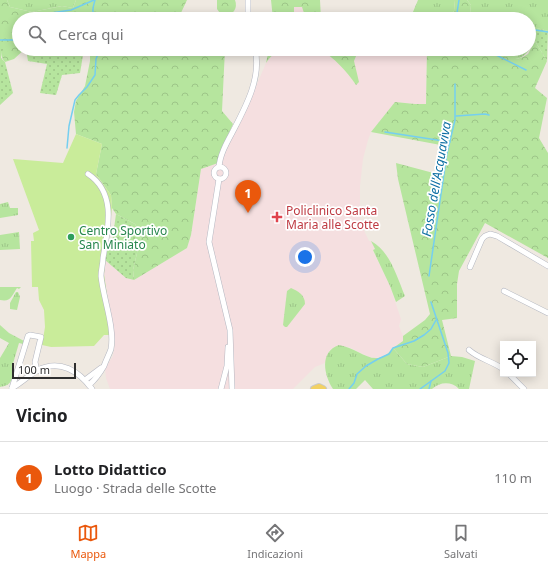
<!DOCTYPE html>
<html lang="it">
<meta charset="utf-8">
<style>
:root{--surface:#fff;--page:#f2f2f2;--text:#202124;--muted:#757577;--line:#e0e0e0;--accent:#ea580c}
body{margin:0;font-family:"Noto Sans",sans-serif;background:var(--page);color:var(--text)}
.controls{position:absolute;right:12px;bottom:12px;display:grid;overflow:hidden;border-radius:0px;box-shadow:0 2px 10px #0003}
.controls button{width:36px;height:36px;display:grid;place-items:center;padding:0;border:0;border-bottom:1px solid var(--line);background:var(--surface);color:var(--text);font:20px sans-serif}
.scale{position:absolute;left:12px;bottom:10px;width:64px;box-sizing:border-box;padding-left:4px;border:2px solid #2e2e2e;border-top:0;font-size:11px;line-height:14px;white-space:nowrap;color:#2e2e2e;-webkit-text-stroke:3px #fff;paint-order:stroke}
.you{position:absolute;left:305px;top:257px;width:14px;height:14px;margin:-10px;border:3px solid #fff;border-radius:50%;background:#1a73e8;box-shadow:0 0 0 6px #1a73e833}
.badge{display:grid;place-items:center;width:26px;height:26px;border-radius:50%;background:var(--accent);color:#fff;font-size:13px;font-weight:700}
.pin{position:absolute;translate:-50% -33px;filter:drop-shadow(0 1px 2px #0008)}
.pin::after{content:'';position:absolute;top:21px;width:14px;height:12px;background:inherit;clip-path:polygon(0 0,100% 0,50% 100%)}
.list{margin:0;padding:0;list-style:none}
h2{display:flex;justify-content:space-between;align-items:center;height:52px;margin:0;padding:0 16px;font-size:17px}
h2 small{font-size:13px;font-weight:400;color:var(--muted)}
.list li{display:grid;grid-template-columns:26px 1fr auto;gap:12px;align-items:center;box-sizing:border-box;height:72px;padding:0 16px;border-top:1px solid var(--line)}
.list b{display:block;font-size:15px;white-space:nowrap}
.list p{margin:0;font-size:13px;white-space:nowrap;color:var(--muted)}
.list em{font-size:13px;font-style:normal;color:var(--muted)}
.icon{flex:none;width:22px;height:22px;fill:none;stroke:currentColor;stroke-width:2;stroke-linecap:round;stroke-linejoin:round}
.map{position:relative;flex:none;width:548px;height:389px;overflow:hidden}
.search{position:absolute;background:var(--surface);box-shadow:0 2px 10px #0003;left:12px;right:12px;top:12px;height:44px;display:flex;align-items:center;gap:10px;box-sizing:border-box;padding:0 14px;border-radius:22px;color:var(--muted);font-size:15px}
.sheet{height:124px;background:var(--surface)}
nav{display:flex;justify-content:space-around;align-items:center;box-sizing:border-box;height:56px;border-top:1px solid var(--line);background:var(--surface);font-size:11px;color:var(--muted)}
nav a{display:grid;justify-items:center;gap:2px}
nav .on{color:var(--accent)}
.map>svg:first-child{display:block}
.medical{fill:#f5dfe0}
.grass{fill:url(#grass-tufts)}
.forest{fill:url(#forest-crowns)}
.garden{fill:url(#garden-dots)}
.pitch{fill:#c9ec9a}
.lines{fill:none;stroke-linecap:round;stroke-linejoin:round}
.stream{stroke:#75cff0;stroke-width:1.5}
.minor-casing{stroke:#b4b7c1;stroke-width:6}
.major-casing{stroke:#c9c9c9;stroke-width:8}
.minor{stroke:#fff;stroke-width:5}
.major{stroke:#f2d163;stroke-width:6}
.health-dot{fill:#e0444e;stroke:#fff;stroke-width:1.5}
.leisure-dot{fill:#2e9e5b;stroke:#fff;stroke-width:1.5}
.labels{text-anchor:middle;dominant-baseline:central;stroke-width:3.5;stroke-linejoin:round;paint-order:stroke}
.health-label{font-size:12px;fill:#be3a42;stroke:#fff;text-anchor:start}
.leisure-label{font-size:12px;fill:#27864d;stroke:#fff;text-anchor:start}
.water-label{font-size:13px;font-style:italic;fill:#0d6fa3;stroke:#fff}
</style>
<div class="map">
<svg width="548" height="389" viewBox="0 0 548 389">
<defs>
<pattern id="grass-tufts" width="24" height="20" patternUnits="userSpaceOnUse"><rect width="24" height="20" fill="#b6e59e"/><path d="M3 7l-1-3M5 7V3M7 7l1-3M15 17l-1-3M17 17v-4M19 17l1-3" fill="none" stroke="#9dc588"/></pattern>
<pattern id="forest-crowns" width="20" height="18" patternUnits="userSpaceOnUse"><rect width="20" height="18" fill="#b6e59e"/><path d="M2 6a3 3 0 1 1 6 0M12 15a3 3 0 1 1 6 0" fill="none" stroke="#9dc588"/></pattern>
<pattern id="garden-dots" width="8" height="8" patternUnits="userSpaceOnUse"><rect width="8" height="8" fill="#b6e59e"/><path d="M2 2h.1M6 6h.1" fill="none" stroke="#9dc588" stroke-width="1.8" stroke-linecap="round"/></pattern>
</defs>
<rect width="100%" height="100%" fill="#efe9e1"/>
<!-- medical -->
<g class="medical">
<polygon points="294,7 302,7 306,19 289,19 294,15"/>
<polygon points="284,49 320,49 337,61 349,74 356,85 354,61 359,49 427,49 426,104 415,104 395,102 371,132 368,140 363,159 360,186 360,222 369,241 371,241 375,249 373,251 390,286 401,319 399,326 403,336 403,341 393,348 386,355 376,358 369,357 349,347 335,347 330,350 325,363 315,367 293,389 110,389 106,378 105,368 113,356 115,342 104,274 105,260 126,278 134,280 187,248 191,235 201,169 218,163 237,125 239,126 266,63 271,55"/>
</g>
<!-- grass -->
<g class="grass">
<polygon points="7,0 76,0 73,8 62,6 32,12 10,7"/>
<polygon points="418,0 455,0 454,11 450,19 410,19"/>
<polygon points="467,0 548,0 548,31 529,26 529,19 466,19 470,14 471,5"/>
<path d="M529 31 535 41C520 66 513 61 490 49H529Z"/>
<polygon points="8,202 10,208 18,208 18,215 0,218 0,204"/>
<polygon points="19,232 20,249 0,250 0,235"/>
<path d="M371 241C390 251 397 277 405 296L396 302 390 286 373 250 375 249Z"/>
<path d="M0 287H21L19 289 17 288C11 297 11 302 0 300Z"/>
<path d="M291 288C298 291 305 295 305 304L287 327H285L283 325 287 291Z"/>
<polygon points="16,292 18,292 20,297 17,310 10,309 10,303"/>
<path d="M0 325 9 333 24 341 23 344 19 343 12 367 14 372C11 382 11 385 0 387V358L9 343 0 338Z"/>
<path d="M339 345C360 348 375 371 393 348L407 364 423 367 451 356 462 357 475 361 469 389H459C451 381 440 382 432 389H373L365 380 356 389H333C324 375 319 352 339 345Z"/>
</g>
<!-- forest -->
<g class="forest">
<path d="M0 0H7L10 7 32 12 62 6 73 8 76 0H187L180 15 185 19H19V49H25L14 59 5 62C0 57 2 51 2 43H0Z"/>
<path d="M217 0H235C240 13 224 21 217 9Z"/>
<polygon points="271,0 320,0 321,19 306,19 302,7 294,7 294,15 289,19 273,19"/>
<polygon points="455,0 467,0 471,5 470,14 466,19 450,19 454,11"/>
<polygon points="535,41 547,61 535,88 547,98 539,138 548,153 548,258 485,223 459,271 457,284 457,318 442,320 451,356 423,367 407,364 393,348 403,341 403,336 425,320 430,314 398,179 396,163 441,175 446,146 371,132 395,102 415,104 426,104 427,49 490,49 504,56 517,59 523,57 528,54"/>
<polygon points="90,49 225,49 222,111 233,124 220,154 218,163 201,169 191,235 187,248 134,280 133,270 141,236 135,224 116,214 112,208 111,195 96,174 102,144 76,134 74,112 76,101 85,86 90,61"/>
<path d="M269 49H288C277 50 272 54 266 63Z"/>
<path d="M320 49H359L354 61 359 82 356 85C346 70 335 59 320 49Z"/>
</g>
<!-- garden -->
<g class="garden">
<polygon points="529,26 548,31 547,61 529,31"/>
<polygon points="0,43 2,43 6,48 2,51 1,58 5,62 13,93 0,105"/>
<polygon points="26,49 84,49 80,73 62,75 56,95 40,93 47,64 28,61"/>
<polygon points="116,214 135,224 141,236 133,270 134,280 126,278 105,260 108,247 112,243"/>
</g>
<!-- pitch -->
<polygon class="pitch" points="76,134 102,144 96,174 111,195 112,208 104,274 113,335 104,335 94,346 51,347 42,345 45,327 44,310 39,300 38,287 32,287 31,241 34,241 33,233 39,230 13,159 63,163"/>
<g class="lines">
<!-- stream -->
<g class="stream">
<path d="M95 0C93 8 91 11 96 19"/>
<polyline points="50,19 51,13 71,10 94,0"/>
<polyline points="456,19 459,0"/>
<polyline points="529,29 548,32"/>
<polyline points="0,40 19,40"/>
<polyline points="484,49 526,70"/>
<polyline points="456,116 485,114 489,115"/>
<polyline points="385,132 450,142"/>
<polyline points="67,148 69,126 75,100 79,95 87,87 95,75 96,59 100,49"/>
<polyline points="429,276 447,153 455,120 455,84"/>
<polyline points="349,389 354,383 357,374 366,366 378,359 389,354 393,348 414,341 424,335 431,329 436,320"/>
<polyline points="420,389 445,371 449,363 448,353 431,302"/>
<polyline points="429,389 431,381"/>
</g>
<!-- minor casing -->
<g class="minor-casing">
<g id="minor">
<polyline points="248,0 248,19"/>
<path d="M219 167C220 155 226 144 232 133 245 108 262 78 255 49"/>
<circle cx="220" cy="173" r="6"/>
<path d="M88 174C117 193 108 229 103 258 103 264 101 270 101 276 103 298 115 327 111 349 109 355 106 360 104 366 100 373 96 379 89 385"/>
<polyline points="219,179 209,242 230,330 232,389"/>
<polyline points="470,267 482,239 485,236 490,234 497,236 548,266"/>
<polyline points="504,291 548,313"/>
<path d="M469 350C479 359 492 361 503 369"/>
<polyline points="509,374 524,389"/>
<polyline points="85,380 101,368"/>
<polyline points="12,388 28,336 30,335 41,337 35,362 37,371"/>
<path d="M12 388C21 383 29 375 38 370 60 359 79 371 92 389"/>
<polyline points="221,389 227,366 228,347"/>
</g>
</g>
<!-- major casing -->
<g class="major-casing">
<polyline id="major" points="314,389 319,387 323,389"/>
</g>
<!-- minor -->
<use href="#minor" class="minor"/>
<!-- major -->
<use href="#major" class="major"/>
</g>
<!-- markers -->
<path class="health-dot" d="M275 211h4v4h4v4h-4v4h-4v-4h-4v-4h4z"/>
<circle class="leisure-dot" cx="71" cy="237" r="4"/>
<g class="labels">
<!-- health labels -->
<g class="health-label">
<text x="286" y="210">Policlinico Santa<tspan x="286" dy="14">Maria alle Scotte</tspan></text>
</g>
<!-- leisure labels -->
<g class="leisure-label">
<text x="79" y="230">Centro Sportivo<tspan x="79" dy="14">San Miniato</tspan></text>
</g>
<!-- water labels -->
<g class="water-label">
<text transform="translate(436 179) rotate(-80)">Fosso dell'Acquaviva</text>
</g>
</g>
</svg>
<div class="controls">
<button><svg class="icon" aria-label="locate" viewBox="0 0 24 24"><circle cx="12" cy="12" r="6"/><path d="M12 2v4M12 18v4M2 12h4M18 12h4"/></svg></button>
</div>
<div class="scale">100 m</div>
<div class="you"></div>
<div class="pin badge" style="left:248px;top:213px">1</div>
<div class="search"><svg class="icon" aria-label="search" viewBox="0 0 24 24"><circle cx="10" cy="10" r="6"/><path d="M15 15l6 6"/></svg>Cerca qui</div>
</div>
<section class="sheet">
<h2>Vicino<small></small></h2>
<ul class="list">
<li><span class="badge">1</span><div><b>Lotto Didattico</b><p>Luogo · Strada delle Scotte</p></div><em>110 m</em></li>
</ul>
</section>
<nav>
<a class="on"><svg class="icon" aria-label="map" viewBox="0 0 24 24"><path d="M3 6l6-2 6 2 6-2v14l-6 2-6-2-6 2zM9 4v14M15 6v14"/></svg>Mappa</a>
<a><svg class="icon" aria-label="directions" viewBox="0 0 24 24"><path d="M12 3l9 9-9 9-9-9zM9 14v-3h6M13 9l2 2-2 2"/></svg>Indicazioni</a>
<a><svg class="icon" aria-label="saved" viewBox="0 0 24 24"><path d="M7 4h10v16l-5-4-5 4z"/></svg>Salvati</a>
</nav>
